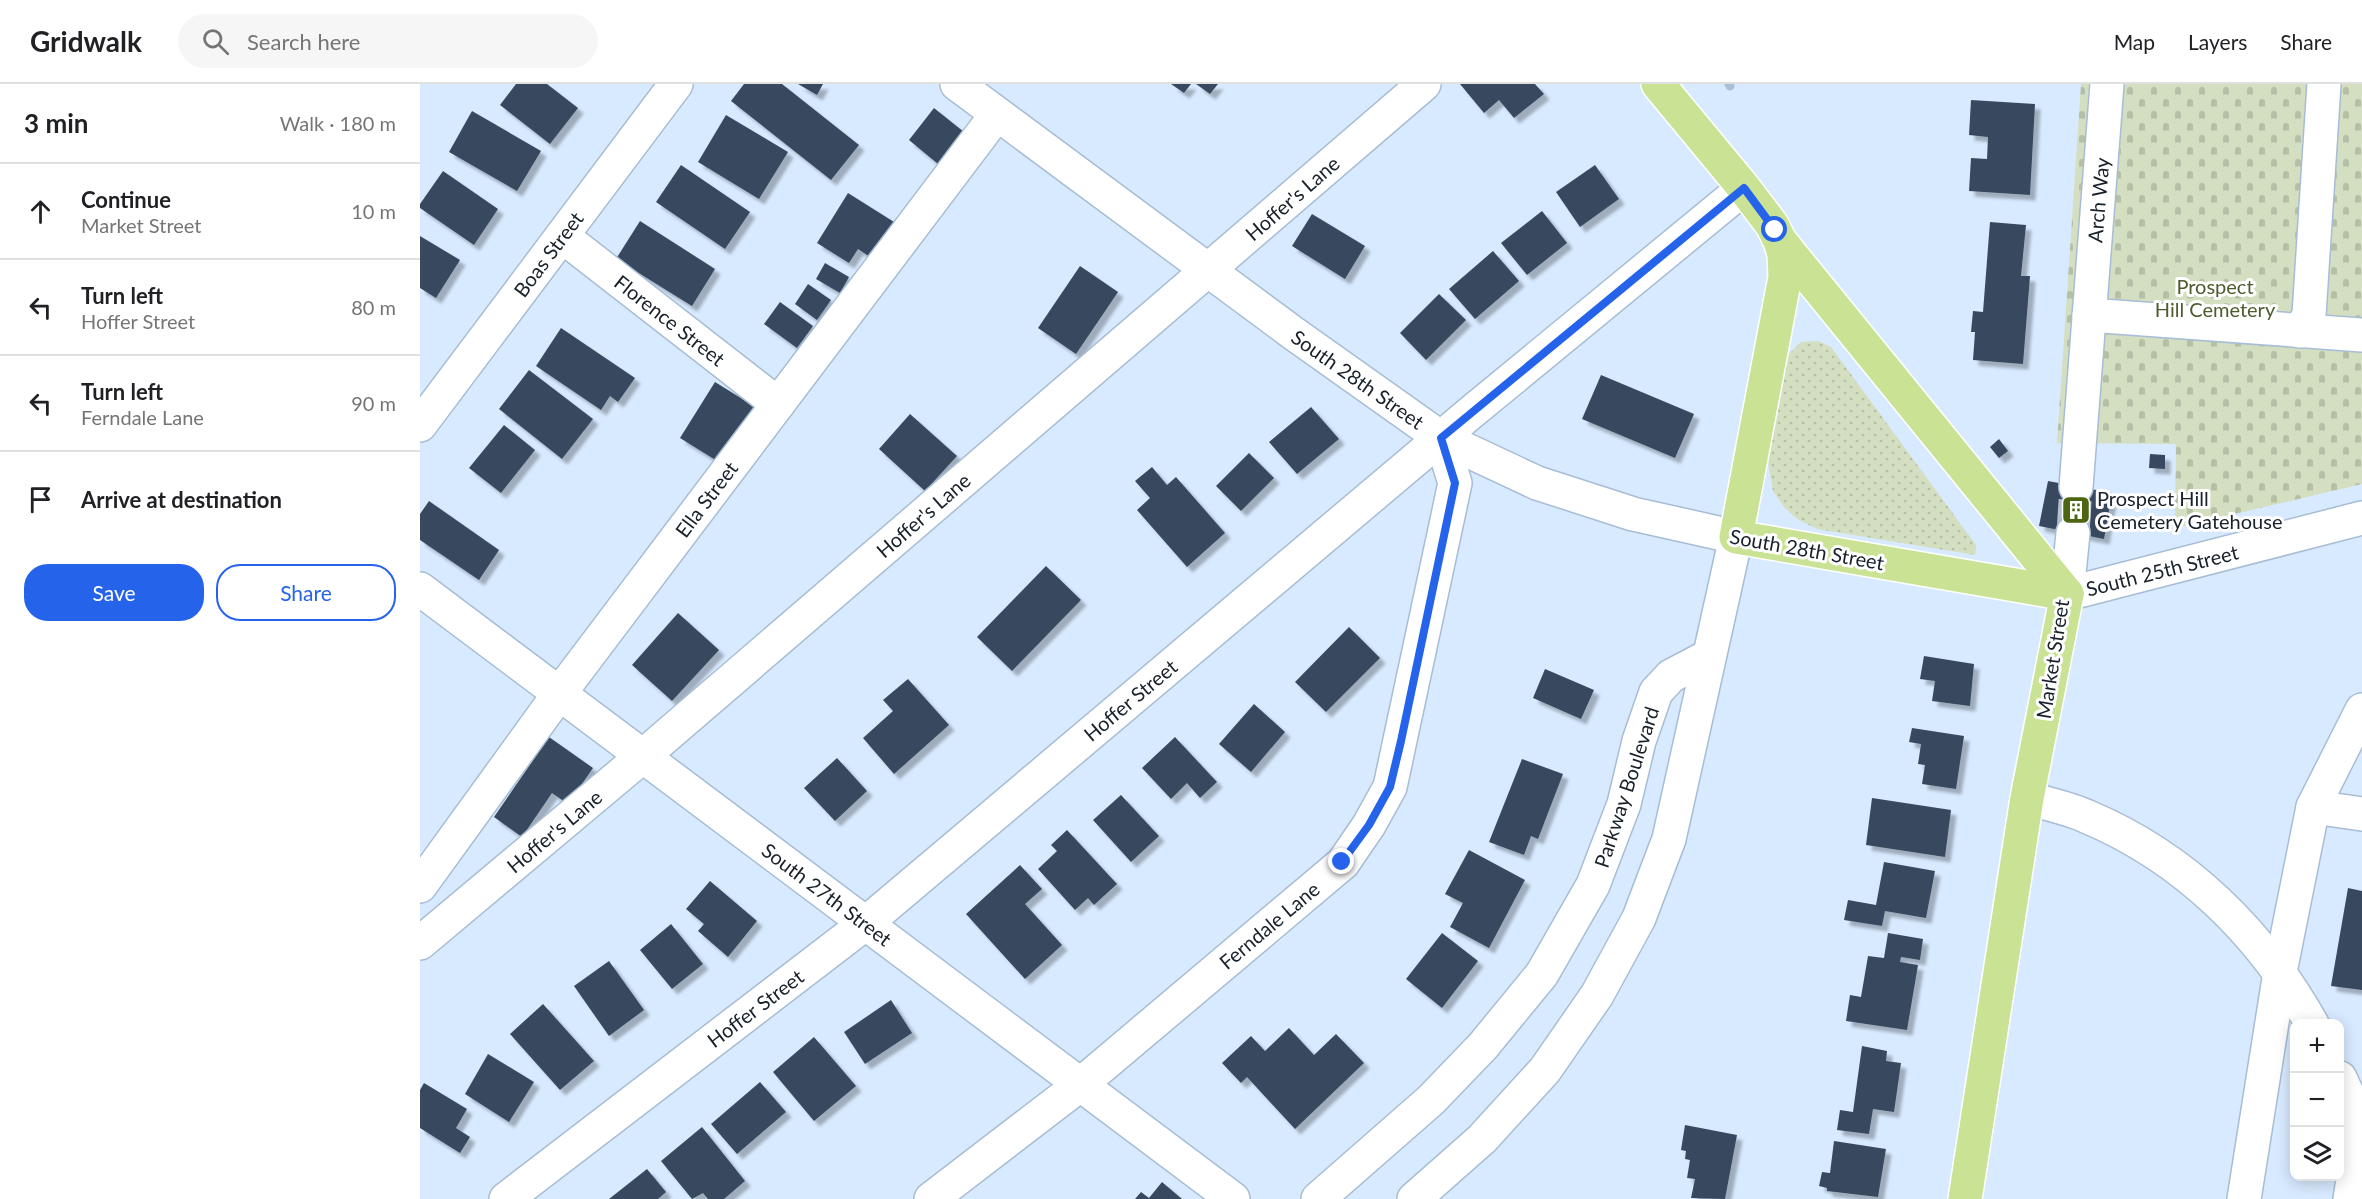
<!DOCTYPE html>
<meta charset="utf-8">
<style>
:root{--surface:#fff;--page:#f6f6f6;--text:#202124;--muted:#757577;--line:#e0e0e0;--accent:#2563eb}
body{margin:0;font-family:Lato,sans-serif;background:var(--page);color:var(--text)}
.controls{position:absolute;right:18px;bottom:18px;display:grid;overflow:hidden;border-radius:12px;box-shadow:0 3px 15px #0003}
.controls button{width:54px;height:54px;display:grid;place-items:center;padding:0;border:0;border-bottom:2px solid var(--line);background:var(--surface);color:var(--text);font:30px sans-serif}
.stop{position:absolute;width:18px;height:18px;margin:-14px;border:4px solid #2563eb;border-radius:50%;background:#fff}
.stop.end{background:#2563eb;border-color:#fff;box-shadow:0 2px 6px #0008}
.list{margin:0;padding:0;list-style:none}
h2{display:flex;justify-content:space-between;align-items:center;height:78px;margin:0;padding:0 24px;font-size:26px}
h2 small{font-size:20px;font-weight:400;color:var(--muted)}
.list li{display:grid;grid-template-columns:39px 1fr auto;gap:18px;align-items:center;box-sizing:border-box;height:96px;padding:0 24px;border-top:2px solid var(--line)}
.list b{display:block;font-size:22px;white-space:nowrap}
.list p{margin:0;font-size:20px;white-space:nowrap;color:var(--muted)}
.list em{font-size:20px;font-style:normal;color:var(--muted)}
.actions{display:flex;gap:12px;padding:18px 24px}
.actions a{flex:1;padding:14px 0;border:2px solid var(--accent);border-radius:24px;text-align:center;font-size:21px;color:var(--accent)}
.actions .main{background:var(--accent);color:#fff}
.icon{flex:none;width:33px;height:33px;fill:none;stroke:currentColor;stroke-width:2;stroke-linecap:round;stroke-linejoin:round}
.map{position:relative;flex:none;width:1942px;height:1115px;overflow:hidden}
header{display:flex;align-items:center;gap:36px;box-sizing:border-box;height:84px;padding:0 30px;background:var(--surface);border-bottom:2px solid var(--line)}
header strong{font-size:28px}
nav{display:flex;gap:33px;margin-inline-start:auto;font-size:21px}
.search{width:420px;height:54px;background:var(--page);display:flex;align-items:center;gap:15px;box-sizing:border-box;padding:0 21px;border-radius:33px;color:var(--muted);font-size:22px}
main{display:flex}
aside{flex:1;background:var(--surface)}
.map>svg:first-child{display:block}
.grass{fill:url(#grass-dots)}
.cemetery{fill:url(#cemetery-stones)}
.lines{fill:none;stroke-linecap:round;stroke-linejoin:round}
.stream{stroke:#a9c0d9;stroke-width:9}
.building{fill:#374a5e;filter:url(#shadow)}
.minor-tunnel{stroke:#b2c2d4;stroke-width:33;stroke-dasharray:33 16;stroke-linecap:butt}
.minor-casing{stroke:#a7bdd5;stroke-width:36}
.major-casing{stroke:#fff;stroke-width:36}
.minor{stroke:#fff;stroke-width:33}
.major{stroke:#cae294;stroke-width:33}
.route{stroke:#2563eb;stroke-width:8}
.labels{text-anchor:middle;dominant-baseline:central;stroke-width:6;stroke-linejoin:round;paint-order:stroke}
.street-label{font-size:20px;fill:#182029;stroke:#fff}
.park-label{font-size:20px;fill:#4c5c2c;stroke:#fff}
.poi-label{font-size:20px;fill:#182029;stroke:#fff;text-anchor:start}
</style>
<header>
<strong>Gridwalk</strong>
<div class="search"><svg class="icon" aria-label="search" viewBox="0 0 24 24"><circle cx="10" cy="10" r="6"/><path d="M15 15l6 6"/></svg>Search here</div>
<nav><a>Map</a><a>Layers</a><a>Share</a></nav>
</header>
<main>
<aside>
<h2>3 min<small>Walk · 180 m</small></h2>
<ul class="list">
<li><svg class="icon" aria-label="ahead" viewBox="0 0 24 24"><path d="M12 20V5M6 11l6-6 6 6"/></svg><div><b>Continue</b><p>Market Street</p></div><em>10 m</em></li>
<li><svg class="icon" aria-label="left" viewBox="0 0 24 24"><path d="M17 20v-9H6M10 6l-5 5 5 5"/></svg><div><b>Turn left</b><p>Hoffer Street</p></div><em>80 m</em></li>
<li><svg class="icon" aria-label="left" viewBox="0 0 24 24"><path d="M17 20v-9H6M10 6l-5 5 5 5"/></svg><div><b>Turn left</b><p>Ferndale Lane</p></div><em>90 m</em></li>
<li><svg class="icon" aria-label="arrive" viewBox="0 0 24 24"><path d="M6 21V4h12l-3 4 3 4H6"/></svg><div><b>Arrive at destination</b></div></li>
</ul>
<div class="actions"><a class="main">Save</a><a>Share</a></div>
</aside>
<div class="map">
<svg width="1942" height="1115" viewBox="0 0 1942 1115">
<defs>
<pattern id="grass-dots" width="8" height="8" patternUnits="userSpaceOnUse" patternTransform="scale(1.5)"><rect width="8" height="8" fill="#d4dfc1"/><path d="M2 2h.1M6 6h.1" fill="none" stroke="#b5bfa6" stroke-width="1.8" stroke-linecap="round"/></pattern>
<pattern id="cemetery-stones" width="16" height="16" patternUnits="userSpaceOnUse" patternTransform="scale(1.5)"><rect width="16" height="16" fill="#d4dfc1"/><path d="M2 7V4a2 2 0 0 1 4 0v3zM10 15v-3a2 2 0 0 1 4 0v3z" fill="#b5bfa6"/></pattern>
<filter id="shadow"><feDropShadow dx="5.5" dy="5.5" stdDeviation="1.5" flood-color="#0004"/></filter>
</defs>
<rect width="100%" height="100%" fill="#d8eaff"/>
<!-- grass -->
<polygon class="grass" points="1398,257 1411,263 1556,461 1555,471 1397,445 1377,435 1364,423 1353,407 1347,373 1364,275 1381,258"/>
<!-- cemetery -->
<polygon class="cemetery" points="1661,0 1942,0 1942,400 1755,444 1756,360 1637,359"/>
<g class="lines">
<!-- stream -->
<polyline class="stream" points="1309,0 1310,2"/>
</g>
<!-- building -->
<g class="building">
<polygon points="96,0 127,0 158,24 130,60 80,21"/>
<polygon points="324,0 362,0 439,61 411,96 311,17"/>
<polygon points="378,0 403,0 397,11"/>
<polygon points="751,0 771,0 764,9"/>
<polygon points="776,0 798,0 790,10"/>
<polygon points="1040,0 1115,0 1124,10 1094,34 1079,16 1064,29"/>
<polygon points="1551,16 1615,20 1610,111 1549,107 1551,74 1567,75 1568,53 1549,51"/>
<polygon points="514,24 544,48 518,80 489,56"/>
<polygon points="52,27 121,67 97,107 29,68"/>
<polygon points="306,31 368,68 339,115 278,78"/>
<polygon points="261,81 330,128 305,165 236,118"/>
<polygon points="1175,81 1199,115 1160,143 1136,108"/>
<polygon points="23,87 78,125 54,161 0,124 0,120"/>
<polygon points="428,109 482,143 459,179 438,165 429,179 397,159"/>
<polygon points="1122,127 1147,159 1107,191 1081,159"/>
<polygon points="892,130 945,162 925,195 872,162"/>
<polygon points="220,137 295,185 272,222 196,175"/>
<polygon points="1570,138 1606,141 1601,192 1610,192 1603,280 1553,276 1555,248 1551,248 1553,227 1563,228"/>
<polygon points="0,152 40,176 16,214 0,204"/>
<polygon points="1073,167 1099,197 1055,235 1029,205"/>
<polygon points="405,179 429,193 420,209 396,195"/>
<polygon points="660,182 698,208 656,270 618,244"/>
<polygon points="388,200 411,216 397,236 375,220"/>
<polygon points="1019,210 1046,236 1006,276 980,249"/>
<polygon points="360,218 393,242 377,264 344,240"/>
<polygon points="141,244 215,294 198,318 190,312 181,326 116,282"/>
<polygon points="109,286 173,335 142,375 79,325"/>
<polygon points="1181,291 1274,330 1255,374 1162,335"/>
<polygon points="295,298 337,324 302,380 260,354"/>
<polygon points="891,323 919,355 877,390 849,358"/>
<polygon points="490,330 537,372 505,407 459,365"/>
<polygon points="84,341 115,366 81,409 49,384"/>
<polygon points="1579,355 1588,367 1579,374 1570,363"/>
<polygon points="829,369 854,394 821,427 796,402"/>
<polygon points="1730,370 1745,371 1745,385 1729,384"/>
<polygon points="732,383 747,401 756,393 805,449 767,483 717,426 730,414 715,397"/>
<polygon points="1628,397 1692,409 1684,455 1619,442"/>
<polygon points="9,417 79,466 59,496 0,456 0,430"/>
<polygon points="626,482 661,516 592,587 557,553"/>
<polygon points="258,529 299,566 252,617 212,581"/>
<polygon points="929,543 960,574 906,628 875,598"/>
<polygon points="1504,572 1554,580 1550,622 1512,617 1515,597 1500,595"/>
<polygon points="1125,585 1174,606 1161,635 1113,614"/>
<polygon points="488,595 529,641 474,690 443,654 473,627 463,616"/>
<polygon points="834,620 865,648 831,688 799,660"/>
<polygon points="1492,644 1544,652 1536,705 1502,700 1505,681 1498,680 1501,660 1489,658"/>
<polygon points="129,653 173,684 148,720 132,709 102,753 74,733"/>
<polygon points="755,653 797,698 780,714 767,699 751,715 722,684"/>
<polygon points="417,674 447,707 415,737 384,704"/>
<polygon points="1102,675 1143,690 1118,755 1111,752 1104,771 1069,758"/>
<polygon points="701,711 739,752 711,778 673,736"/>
<polygon points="1452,714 1531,726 1525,773 1446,761"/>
<polygon points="647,746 697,800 674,821 668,814 655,826 618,785 637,767 631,761"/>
<polygon points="1049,766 1105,796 1069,864 1030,843 1043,819 1025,810"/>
<polygon points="1464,778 1515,787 1506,834 1465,827 1462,842 1424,836 1428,816 1456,821"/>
<polygon points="600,781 622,805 605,820 642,861 605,895 546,830"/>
<polygon points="290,797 337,837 308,873 278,847 284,840 266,825"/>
<polygon points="1928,804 1942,807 1942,906 1911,902"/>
<polygon points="251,840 283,880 252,905 220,866"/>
<polygon points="1022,849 1058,877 1022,924 986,895"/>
<polygon points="1468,849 1503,855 1500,876 1481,873 1480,878 1498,881 1487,946 1426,937 1430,911 1441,913 1448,872 1464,874"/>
<polygon points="189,877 224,926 189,952 154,902"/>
<polygon points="471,916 492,949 445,980 424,948"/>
<polygon points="123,920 174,977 140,1006 90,950"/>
<polygon points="869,944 894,971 916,950 944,979 875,1045 827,993 821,999 802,979 831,952 845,967"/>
<polygon points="394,953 436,1002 394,1037 353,988"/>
<polygon points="1442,962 1467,967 1466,977 1481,979 1474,1028 1453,1025 1449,1050 1417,1046 1420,1026 1433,1028"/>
<polygon points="68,970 114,998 89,1038 45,1010"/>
<polygon points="340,998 366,1028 317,1070 291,1040"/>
<polygon points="4,999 47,1025 36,1044 50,1053 40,1069 0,1044 0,1006"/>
<polygon points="1265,1041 1317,1051 1305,1115 1271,1114 1275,1095 1267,1094 1270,1076 1265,1075 1266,1067 1261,1066"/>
<polygon points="282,1043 325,1097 304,1115 288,1115 283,1109 272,1115 241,1077"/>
<polygon points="1414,1057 1466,1065 1458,1113 1407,1107 1407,1104 1399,1102 1402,1088 1410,1089"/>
<polygon points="227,1085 246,1108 238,1115 189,1115"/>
<polygon points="742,1098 762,1115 715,1115 721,1108 729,1114"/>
</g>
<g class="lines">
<!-- minor-tunnel -->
<polyline class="minor-tunnel" points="1653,449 1656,403"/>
<!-- minor casing -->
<g class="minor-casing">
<g id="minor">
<polyline points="537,0 873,249 1021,354 1117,399 1213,430 1316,453 1249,755 1219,834 1177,911 1125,986 1062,1055 994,1115"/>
<polyline points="142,152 358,320"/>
<polyline points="1669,231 1942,251"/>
<polyline points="1880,247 1889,231 1904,0"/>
<polyline points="0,341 256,0"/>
<polyline points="1656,403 1687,0"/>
<polyline points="1653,449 1647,510 1942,434"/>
<polyline points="0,505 813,1115"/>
<path d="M1607 714C1627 720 1649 724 1668 733 1765 774 1841 849 1892 940"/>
<polyline points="1893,723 1942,730"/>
<polyline points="0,802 139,610 577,30"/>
<polyline points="0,859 223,672 1004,0"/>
<polyline points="1920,994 1930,1016 1937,1070 1930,1115"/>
<polyline points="86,1115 446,839 1048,331 1324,104"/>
<polyline points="511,1115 661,1000 923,779 949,741 970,703 1035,399 1021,354"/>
<polyline points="898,1115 1011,1016 1063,962 1122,890 1173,801 1204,720 1219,657 1236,608 1251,592 1289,572"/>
<polyline points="1824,1115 1860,888 1893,723 1942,626"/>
</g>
</g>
<!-- major casing -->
<g class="major-casing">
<g id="major">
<polyline points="1238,0 1324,104 1352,141 1360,157 1647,510"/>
<polyline points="1360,157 1364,170 1365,193 1316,453 1647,510"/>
<polyline points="1545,1115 1607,714 1647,510"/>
</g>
</g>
<!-- minor -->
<use href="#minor" class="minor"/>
<!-- major -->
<use href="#major" class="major"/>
</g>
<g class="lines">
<!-- route -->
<polyline class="route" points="922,778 949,741 970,703 981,657 1035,399 1021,354 1324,104 1355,146"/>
</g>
<!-- icons -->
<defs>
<g id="building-square" transform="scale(1.5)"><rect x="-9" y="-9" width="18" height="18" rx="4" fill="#4d6411" stroke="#fff"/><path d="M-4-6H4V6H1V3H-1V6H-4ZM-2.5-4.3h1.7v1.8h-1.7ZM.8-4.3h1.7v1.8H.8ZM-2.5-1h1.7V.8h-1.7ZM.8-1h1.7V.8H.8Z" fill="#fff"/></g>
</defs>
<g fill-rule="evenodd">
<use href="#building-square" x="1656" y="426"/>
</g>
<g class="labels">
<!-- street labels -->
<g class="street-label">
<text transform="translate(872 114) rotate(-41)">Hoffer's Lane</text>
<text transform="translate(1678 116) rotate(-85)">Arch Way</text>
<text transform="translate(128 170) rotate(-53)">Boas Street</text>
<text transform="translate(250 236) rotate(38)">Florence Street</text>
<text transform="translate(938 295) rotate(35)">South 28th Street</text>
<text transform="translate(286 415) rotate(-53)">Ella Street</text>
<text transform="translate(503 431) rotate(-41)">Hoffer's Lane</text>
<text transform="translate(1387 465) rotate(10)">South 28th Street</text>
<text transform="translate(1742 486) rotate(-14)">South 25th Street</text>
<text transform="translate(1632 575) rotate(-81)">Market Street</text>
<text transform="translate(710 616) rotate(-40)">Hoffer Street</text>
<text transform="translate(1206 703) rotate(-72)">Parkway Boulevard</text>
<text transform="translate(134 747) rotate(-40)">Hoffer's Lane</text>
<text transform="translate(407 810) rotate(37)">South 27th Street</text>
<text transform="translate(849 841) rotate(-40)">Ferndale Lane</text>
<text transform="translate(335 924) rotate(-37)">Hoffer Street</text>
</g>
<!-- park labels -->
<g class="park-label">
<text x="1795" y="202">Prospect<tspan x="1795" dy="23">Hill Cemetery</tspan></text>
</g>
<!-- poi labels -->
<g class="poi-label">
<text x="1677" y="414">Prospect Hill<tspan x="1677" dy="23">Cemetery Gatehouse</tspan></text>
</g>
</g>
</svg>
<div class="controls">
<button>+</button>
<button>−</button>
<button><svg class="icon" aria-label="layers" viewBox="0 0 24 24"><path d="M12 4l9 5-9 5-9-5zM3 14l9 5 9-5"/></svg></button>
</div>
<div class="stop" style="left:1355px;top:146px"></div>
<div class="stop end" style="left:922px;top:778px"></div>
</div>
</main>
